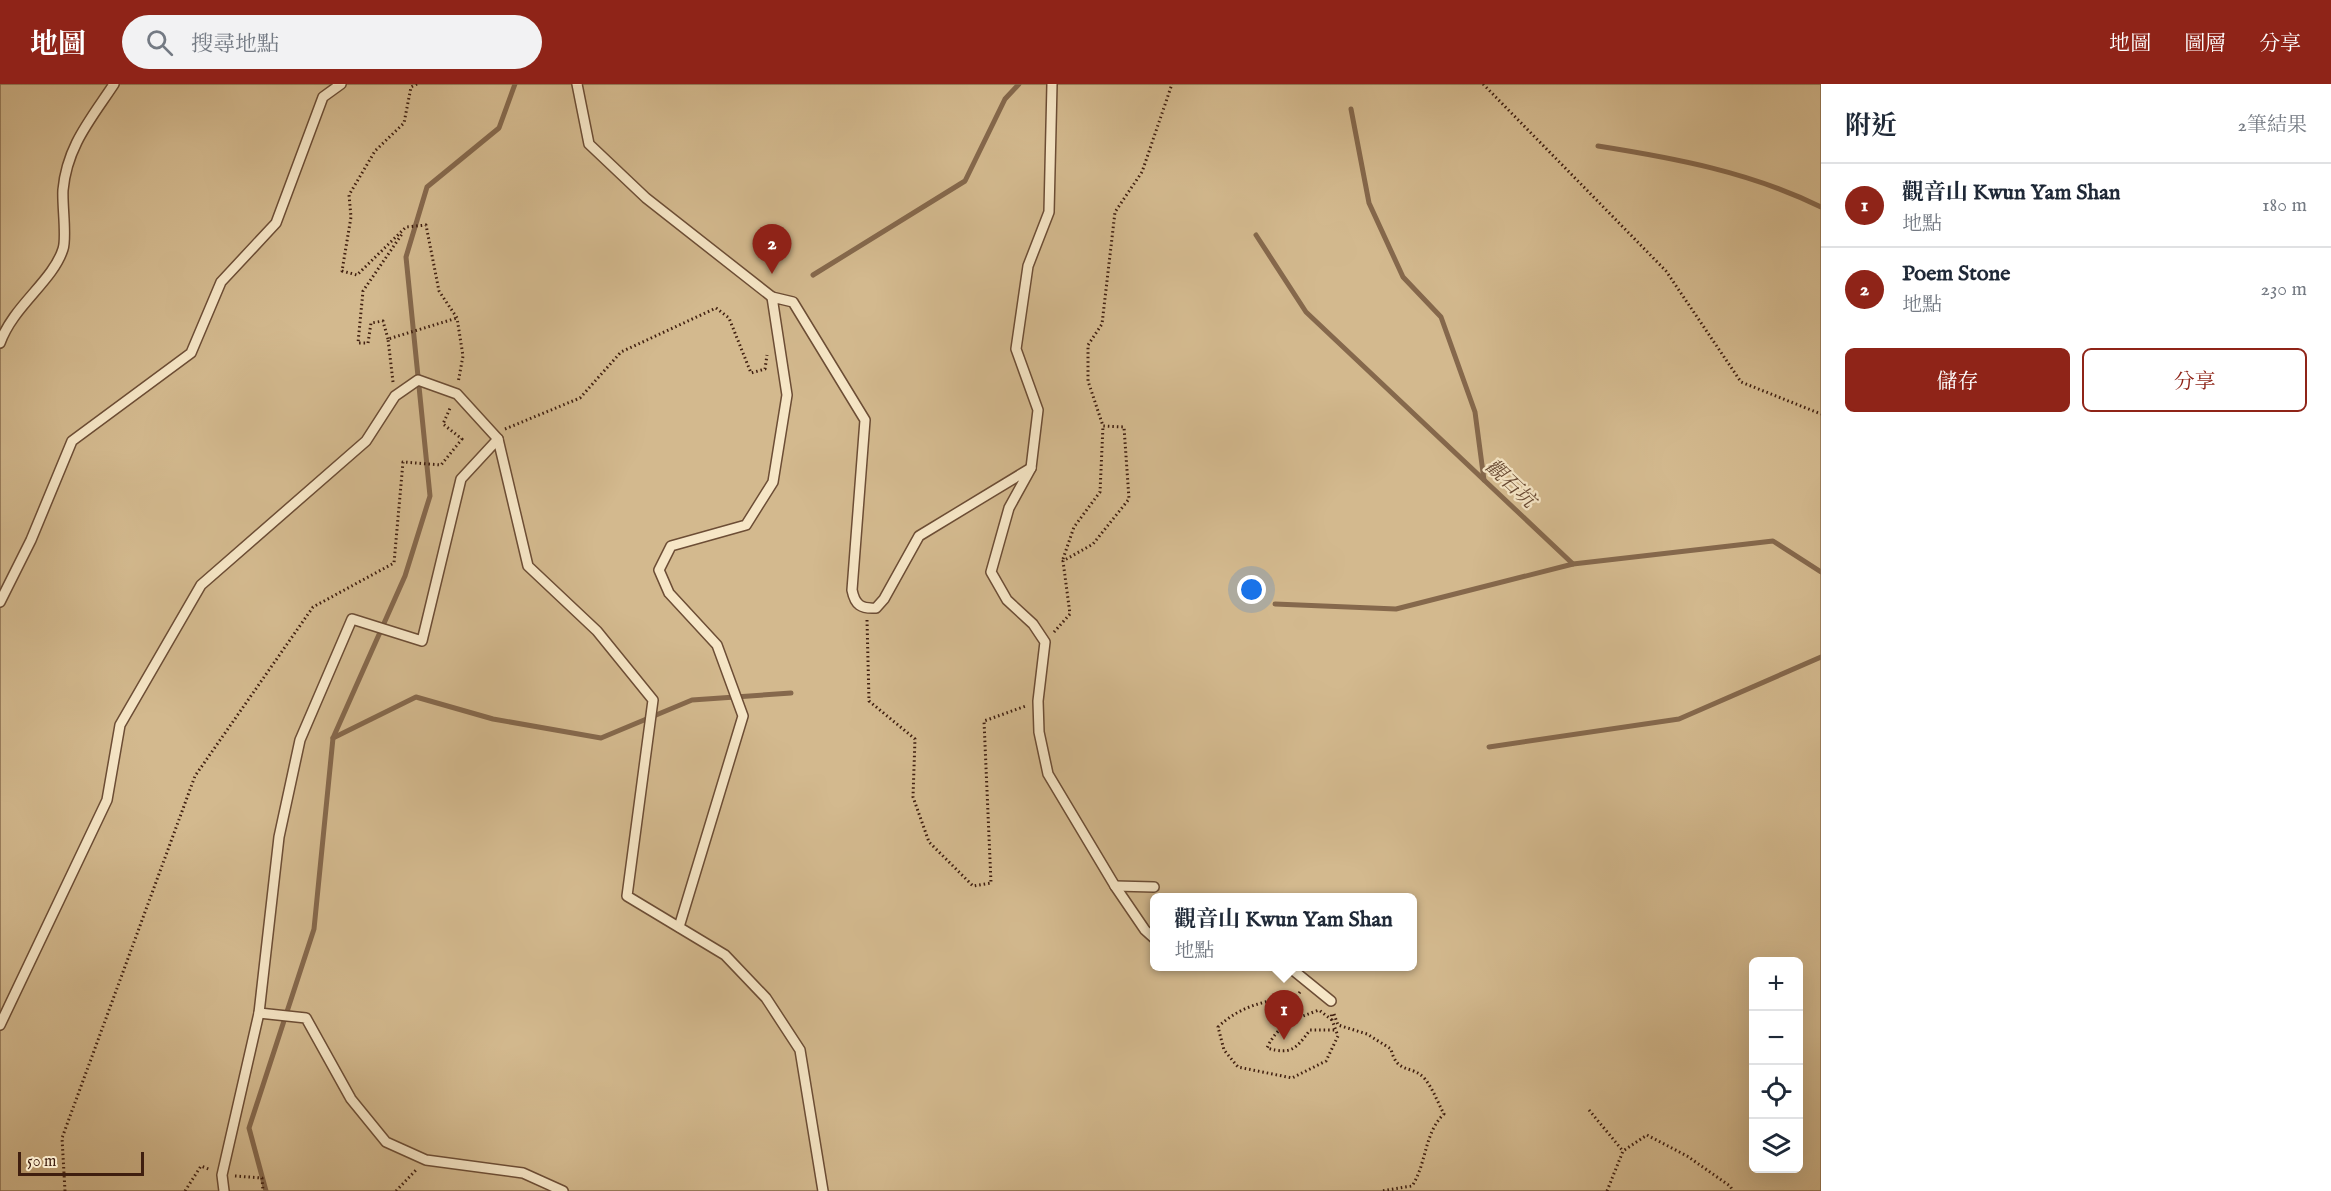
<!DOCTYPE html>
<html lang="zh-TW">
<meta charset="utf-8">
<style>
:root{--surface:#fff;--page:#f2f2f3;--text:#1f2937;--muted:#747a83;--line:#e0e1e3;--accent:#8f2418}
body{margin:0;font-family:"IM FELL English","Noto Serif TC",serif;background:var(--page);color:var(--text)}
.controls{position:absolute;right:18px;bottom:18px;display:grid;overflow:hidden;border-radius:9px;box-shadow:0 6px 24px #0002}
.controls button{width:54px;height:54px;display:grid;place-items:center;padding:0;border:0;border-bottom:2px solid var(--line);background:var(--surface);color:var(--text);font:30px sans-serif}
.scale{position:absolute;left:18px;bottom:15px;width:126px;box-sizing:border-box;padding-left:6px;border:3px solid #3f1e0f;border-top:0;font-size:16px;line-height:21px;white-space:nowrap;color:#3f1e0f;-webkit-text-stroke:4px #f6e6c6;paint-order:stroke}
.you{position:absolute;left:1252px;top:506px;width:21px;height:21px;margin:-15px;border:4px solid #fff;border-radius:50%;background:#1a73e8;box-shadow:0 0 0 9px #1a73e833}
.badge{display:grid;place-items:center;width:39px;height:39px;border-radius:50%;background:var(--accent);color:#fff;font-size:20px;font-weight:700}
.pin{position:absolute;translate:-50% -50px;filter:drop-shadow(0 2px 3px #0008)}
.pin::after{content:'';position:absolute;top:32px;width:21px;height:18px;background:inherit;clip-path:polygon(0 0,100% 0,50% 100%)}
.popup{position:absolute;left:1150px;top:809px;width:267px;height:78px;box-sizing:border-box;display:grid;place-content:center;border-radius:9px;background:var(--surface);filter:drop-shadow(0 2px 4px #0005);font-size:20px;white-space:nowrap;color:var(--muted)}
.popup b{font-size:22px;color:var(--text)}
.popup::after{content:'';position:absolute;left:50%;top:100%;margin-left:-12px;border:12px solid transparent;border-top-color:var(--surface)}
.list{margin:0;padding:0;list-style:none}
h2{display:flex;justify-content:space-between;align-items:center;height:78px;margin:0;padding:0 24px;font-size:26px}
h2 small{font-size:20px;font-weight:400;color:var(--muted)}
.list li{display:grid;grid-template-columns:39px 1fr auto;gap:18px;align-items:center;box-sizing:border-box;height:84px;padding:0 24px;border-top:2px solid var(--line)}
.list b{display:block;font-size:22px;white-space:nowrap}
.list p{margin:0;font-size:20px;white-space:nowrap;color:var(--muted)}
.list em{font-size:20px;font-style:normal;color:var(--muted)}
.actions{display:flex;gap:12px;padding:18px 24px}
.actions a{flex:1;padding:14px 0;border:2px solid var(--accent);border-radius:9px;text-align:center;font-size:21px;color:var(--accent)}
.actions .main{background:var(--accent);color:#fff}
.icon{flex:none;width:33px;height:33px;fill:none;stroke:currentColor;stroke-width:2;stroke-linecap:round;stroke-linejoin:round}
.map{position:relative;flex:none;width:1821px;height:1107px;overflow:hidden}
header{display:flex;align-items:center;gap:36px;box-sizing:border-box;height:84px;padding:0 30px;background:var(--accent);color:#fff}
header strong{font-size:28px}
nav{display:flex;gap:33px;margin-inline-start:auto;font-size:21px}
.search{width:420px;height:54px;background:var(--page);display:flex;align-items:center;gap:15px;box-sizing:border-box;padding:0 21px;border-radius:33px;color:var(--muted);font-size:22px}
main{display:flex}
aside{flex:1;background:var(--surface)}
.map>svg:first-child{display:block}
.green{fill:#d3b98e;stroke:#896c4e;stroke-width:1.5;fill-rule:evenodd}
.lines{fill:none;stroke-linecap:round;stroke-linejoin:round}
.stream{stroke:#85684c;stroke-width:5}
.lane-casing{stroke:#6c4d35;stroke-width:12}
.path{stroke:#3f1e0f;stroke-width:3;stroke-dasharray:1.5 3;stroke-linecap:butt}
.lane{stroke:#f6e6c6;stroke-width:9}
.labels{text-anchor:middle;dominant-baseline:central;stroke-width:4.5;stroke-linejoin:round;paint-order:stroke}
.water-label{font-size:20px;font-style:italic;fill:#684932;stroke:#f6e6c6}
</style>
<header>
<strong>地圖</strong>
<div class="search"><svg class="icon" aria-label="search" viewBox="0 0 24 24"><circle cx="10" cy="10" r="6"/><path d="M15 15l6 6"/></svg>搜尋地點</div>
<nav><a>地圖</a><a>圖層</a><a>分享</a></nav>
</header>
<main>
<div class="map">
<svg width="1821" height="1107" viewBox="0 0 1821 1107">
<rect width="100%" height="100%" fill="#f1d9a8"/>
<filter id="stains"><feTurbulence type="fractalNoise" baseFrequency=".00333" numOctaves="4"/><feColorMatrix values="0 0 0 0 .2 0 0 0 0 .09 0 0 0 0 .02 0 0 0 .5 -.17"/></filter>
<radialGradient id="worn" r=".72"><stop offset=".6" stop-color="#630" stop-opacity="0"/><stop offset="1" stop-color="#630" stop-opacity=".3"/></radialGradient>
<!-- green -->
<path class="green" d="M0 0H1821V1107H0ZM1155 814H1413V882H1155ZM1754 878H1798V1084H1754Z"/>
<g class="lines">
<!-- stream -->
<g class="stream">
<polyline points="1351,25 1369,119 1403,193 1441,233 1475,328 1484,396"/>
<path d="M1598 62C1674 74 1750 88 1821 123"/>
<polyline points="1256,151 1306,228 1573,480 1773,457 1821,488"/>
<polyline points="813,191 965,97 1005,15 1019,0"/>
<polyline points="1275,520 1396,525 1573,480"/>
<polyline points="333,654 416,613 493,635 601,654 692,616 791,609"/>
<polyline points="1489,663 1679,635 1821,573"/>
<polyline points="266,1107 249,1044 314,845 333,654 405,492 430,412 406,173 427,103 499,44 515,0"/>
</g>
<!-- lane casing -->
<g class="lane-casing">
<g id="lane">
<polyline points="577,0 589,60 646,114 772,213"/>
<path d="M0 259C13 222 53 197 63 165 67 154 62 121 63 106 67 62 91 35 114 0"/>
<polyline points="1031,384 1038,326 1016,265 1028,182 1049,128 1052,0"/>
<polyline points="0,518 31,456 72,357 191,269 221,198 276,139 323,13 341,0"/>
<polyline points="1115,802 1154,803"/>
<path d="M679 843 743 632 717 561 669 509 659 486 671 462 746 441 773 398 787 311 772 213 793 218 865 336 852 506C855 521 861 525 876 524L884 515 919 452 1031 384 1009 424 991 488 1007 516 1033 540 1045 558 1038 617 1039 648 1048 690 1115 802 1145 846 1155 855"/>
<polyline points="1288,882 1331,917"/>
<polyline points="259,929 306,934 351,1015 386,1058 426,1076 523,1089 563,1107"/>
<polyline points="0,941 107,716 120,641 201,501 366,357 395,312 418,296 457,310 498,355"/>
<polyline points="224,1107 222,1091 259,929 279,753 300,656 352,535 422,557 461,395 498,355 528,482 597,547 653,616 627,812 725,871 766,914 800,966 823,1107"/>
</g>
</g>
<!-- path -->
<g class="path">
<polyline points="417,0 411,3 404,39 375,67 349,111 351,133 342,187 357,191 406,143 426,141 439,207 457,234 463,272 458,299"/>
<polyline points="1483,0 1666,187 1741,298 1821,330"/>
<polyline points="388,255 383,237 371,239 368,259 358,259 363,207 402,150"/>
<polyline points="393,298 388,255 457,234"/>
<polyline points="505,345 580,314 621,268 716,224 729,234 751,289 765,285 767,271"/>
<polyline points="1063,475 1074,443 1100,408 1103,342"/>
<polyline points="867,536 869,617 915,655 913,713 929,758 973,802 991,799 984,637 1026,622"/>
<polyline points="1054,548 1070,530 1063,477 1093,460 1129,415 1124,343 1103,342 1088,297 1088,261 1102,240 1115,128 1142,88 1172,0"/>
<path d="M1300 908 1297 912C1266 917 1241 921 1218 943L1224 966 1238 983 1292 994 1326 977 1338 952 1332 936 1331 928"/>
<path d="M1334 930 1338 941 1367 950 1391 965C1397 991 1412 980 1425 995 1433 1005 1438 1019 1444 1030 1424 1049 1427 1079 1412 1102L1381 1107"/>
<path d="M1332 936 1319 926C1295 935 1278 940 1267 964 1291 971 1296 965 1310 946H1336"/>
<polyline points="1589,1026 1623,1067"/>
<polyline points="235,1092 262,1094 263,1107"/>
<polyline points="65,1107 62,1054 195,692 313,523 394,479 403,378 441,381 462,355 443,340 451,322"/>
<polyline points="185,1107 201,1082 211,1086"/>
<polyline points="396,1107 417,1085"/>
<polyline points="1607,1107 1623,1067 1647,1051 1687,1072 1730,1102 1733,1107"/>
</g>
<!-- lane -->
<use href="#lane" class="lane"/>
</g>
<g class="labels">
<!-- water labels -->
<g class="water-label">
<text transform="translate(1510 400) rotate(43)">觀石坑</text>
</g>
</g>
<rect width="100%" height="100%" filter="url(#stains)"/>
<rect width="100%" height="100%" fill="url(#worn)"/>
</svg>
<div class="controls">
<button>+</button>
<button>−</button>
<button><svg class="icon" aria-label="locate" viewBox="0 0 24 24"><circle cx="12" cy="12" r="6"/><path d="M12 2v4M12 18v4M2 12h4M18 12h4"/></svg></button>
<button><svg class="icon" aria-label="layers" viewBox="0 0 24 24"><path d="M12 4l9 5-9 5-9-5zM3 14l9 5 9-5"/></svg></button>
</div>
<div class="scale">50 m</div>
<div class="you"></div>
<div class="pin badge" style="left:1284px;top:956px">1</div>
<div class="popup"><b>觀音山 Kwun Yam Shan</b>地點</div>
<div class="pin badge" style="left:772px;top:190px">2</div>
</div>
<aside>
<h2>附近<small>2筆結果</small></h2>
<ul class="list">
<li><span class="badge">1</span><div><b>觀音山 Kwun Yam Shan</b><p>地點</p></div><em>180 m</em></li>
<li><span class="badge">2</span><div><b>Poem Stone</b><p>地點</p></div><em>230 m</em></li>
</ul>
<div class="actions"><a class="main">儲存</a><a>分享</a></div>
</aside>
</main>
